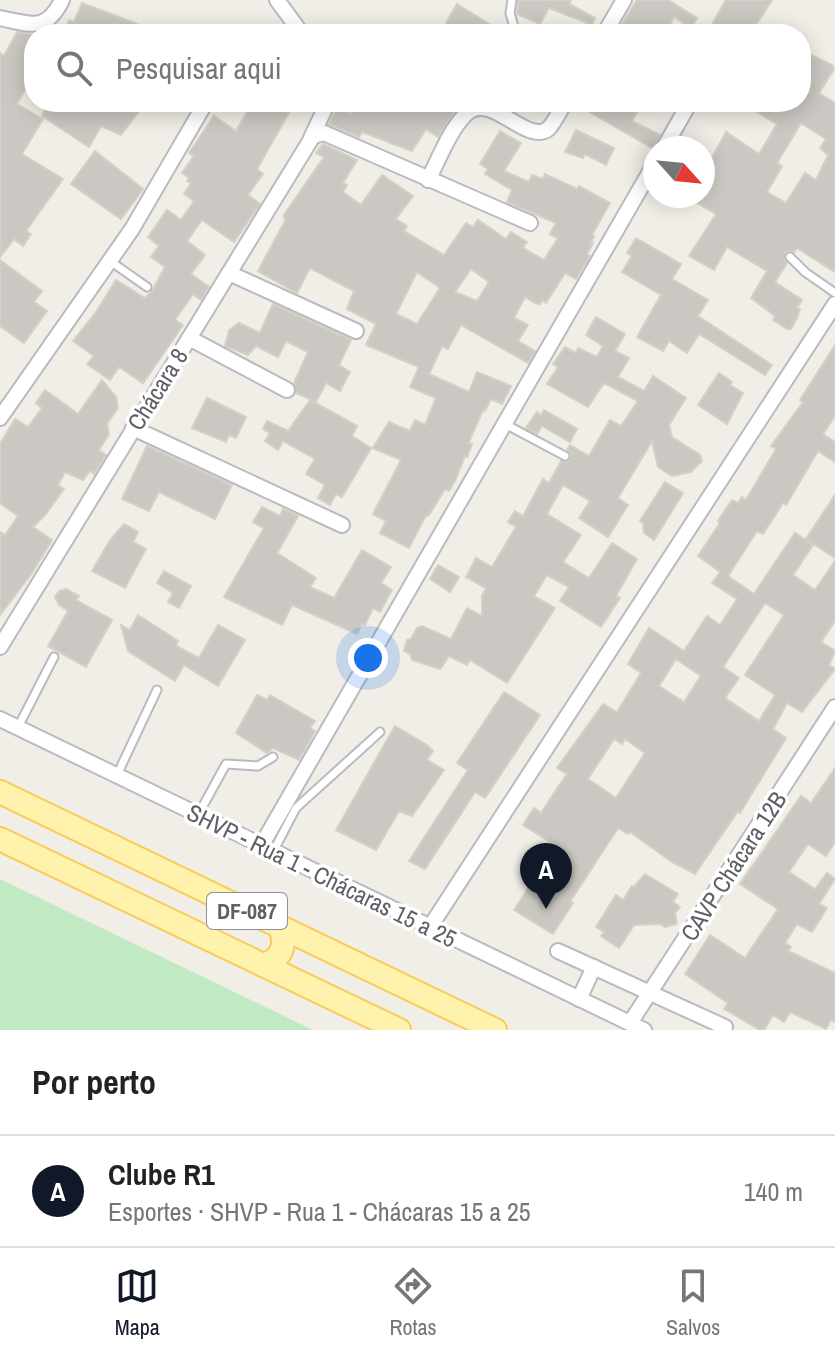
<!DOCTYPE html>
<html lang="pt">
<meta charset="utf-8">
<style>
:root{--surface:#fff;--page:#f2f2f2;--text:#222;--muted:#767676;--line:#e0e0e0;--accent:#111827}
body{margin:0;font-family:"Archivo Narrow",sans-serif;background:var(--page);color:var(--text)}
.compass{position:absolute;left:643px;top:136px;width:72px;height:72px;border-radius:50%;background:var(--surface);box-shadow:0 4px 20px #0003;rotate:117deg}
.you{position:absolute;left:368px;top:658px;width:28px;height:28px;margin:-20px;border:6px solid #fff;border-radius:50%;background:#1a73e8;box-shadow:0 0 0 12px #1a73e833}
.badge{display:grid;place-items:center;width:52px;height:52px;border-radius:50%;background:var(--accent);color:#fff;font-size:26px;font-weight:700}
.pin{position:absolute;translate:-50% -66px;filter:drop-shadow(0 2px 4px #0008)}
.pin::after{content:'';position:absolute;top:42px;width:28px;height:24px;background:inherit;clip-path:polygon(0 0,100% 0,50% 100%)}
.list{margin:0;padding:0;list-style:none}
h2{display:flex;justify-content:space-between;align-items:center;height:104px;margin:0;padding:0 32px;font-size:34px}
h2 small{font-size:26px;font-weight:400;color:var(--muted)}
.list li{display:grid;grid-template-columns:52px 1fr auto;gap:24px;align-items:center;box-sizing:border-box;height:112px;padding:0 32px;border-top:2px solid var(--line)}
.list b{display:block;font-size:30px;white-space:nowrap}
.list p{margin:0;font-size:26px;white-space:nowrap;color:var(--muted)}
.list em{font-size:26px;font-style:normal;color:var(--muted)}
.icon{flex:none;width:44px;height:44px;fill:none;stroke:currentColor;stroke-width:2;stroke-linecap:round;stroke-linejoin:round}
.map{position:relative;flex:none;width:835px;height:1030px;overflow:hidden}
.search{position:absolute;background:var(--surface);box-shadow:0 4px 20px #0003;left:24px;right:24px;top:24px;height:88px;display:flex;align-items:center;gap:20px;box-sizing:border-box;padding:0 28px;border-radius:32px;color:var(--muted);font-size:30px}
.sheet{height:216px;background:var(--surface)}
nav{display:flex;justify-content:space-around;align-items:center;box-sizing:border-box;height:112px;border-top:2px solid var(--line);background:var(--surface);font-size:22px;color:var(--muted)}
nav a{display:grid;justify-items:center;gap:4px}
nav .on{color:var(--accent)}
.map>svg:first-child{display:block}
.green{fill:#c1e9c2}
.building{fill:#cbc8c3;stroke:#d6d0c4;stroke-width:2;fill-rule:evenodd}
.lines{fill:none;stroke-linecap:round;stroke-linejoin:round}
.service-casing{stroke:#b8bbc0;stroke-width:11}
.minor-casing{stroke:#b8bbc0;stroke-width:18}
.primary-casing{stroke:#f9cc56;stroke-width:26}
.service{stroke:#fff;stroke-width:7}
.minor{stroke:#fff;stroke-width:14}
.primary{stroke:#fff2ac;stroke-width:22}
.labels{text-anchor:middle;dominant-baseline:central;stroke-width:7;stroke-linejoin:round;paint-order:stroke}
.shield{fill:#fff;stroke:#8e9095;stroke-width:2}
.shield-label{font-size:22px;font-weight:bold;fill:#5d6167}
.street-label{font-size:24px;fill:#5d6167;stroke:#fff}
</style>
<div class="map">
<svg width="835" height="1030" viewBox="0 0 835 1030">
<rect width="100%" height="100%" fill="#f0eee6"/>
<!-- green -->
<polygon class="green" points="0,879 313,1030 0,1030"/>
<!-- building -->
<g class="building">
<polygon points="518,0 571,0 569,4 595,18 592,25 549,8 540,24 517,14"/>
<polygon points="637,0 668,0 697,18 691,28 674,17 665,34 637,34 622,24"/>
<polygon points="726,0 772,0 756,25 772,34 724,34 711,26"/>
<polygon points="82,3 161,33 160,34 64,34 69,20 74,22"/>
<polygon points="457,4 505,34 440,34"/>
<polygon points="17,32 34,35 34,74 17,104 43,119 22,154 63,179 26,231 31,234 23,246 14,239 0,257 0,53 4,56"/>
<path d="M801 50 832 65 834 69 819 93 835 103V272L797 248 794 252 789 251 785 253 784 258 787 263 775 282 802 300 797 308 800 309 797 318 791 329H787L773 320 775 316 751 298 767 271 727 247 714 270 689 256 716 214 685 196H703V174L726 132 759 154 777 124 740 102H801ZM801 123 826 139 820 148 828 155 816 180 805 173 786 203 767 192 782 166 777 163Z"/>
<polygon points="61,102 146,102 121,135 101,126 89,147 42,116 47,105 56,110"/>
<polygon points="253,102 295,102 257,169 263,174 248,195 260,204 234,242 202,220 187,241 205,255 191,274 209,287 201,300 193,294 175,320 183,325 143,383 119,367 110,380 87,364 94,356 73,341 94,315 116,280 145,298 152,291 165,267 151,257 159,246 148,237 167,210 181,220 194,201 184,194 191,183 187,181 189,178 182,173 194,156 189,153 214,116 236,131"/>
<polygon points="357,102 458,102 455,111 438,137 426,129 412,151 362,132 359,137 329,124 337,108 351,114"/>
<polygon points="594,102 643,102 632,121 660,135 654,149 588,111"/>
<polygon points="576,130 614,148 606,165 585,154 583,158 565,152"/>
<path d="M500 131 521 143 504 171 529 182 532 175 543 179 545 174 577 189 579 186 610 203 592 235 594 236 591 242 593 243 587 254 590 256 576 279 565 273 546 303 542 300 540 304 535 303 525 297 514 318 528 325 518 341 535 351 528 363 461 325 448 349 442 346 429 374 469 392 477 372 511 386 502 404 491 399 485 411 483 410 471 437 469 443 472 444 467 457 465 456 455 481 449 491 445 489 429 515 425 517 409 548 380 533 386 521 373 514 401 460 373 448 389 422 410 431 415 420 425 425 436 398 410 387 419 367 366 345 376 324 347 309 354 291 310 268 297 293 258 271 285 221 284 215 324 157 316 153 323 144 357 160 343 183 347 185 343 192 361 205 382 175 413 196 396 219 407 226 404 231 444 255 466 223 473 227 478 220 506 239 511 232 527 242 523 248 544 260 558 238 550 234 556 223 507 202 512 190 485 174 488 169 480 164ZM471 269 489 282 477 301 455 292ZM417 272 440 288 417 324 396 314Z"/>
<polygon points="95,151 143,189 121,219 71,184"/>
<polygon points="636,238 681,264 672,279 708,300 698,316 772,365 765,375 699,334 687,353 669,341 663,351 637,337 661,295 622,272 632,256 627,253"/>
<polygon points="0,260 42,291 34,302 47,311 24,343 0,326"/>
<polygon points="273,304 351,340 339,365 350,372 340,391 326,383 316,402 296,393 294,383 308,352 286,341 278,357 256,346 248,355 225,346 229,330 239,323 260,333"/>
<polygon points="596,317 625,334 615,351 629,358 618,377 644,391 653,376 686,398 669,425 672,437 700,455 702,461 691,472 672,476 658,467 652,441 618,498 628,505 608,537 579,518 590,501 563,485 547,514 581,535 563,562 589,578 612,543 637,559 616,596 620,598 601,627 560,601 569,587 547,575 534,596 555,608 507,683 470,660 467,665 449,656 440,669 412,660 410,654 404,651 407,640 411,639 417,628 422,626 451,639 467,608 482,616 482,596 486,588 466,577 476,558 492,567 516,527 508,522 515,511 523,516 543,479 549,483 561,461 570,460 571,453 567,450 570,445 589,456 610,420 621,426 638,401 604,383 588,407 547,384 558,367 553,364 565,347 576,353 578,348 597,357 603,346 586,335"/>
<path d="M835 345V416L823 434 835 442V462L818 451 786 505 783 503 763 534 757 531 728 576 754 594 795 533 813 545 793 575 815 590 835 561V621L821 642 835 651 829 665 835 669 802 712 787 703 773 729 786 738 740 813 738 811 695 874 672 862 630 832 628 834 618 828 570 902 573 903 553 934 514 910 540 870 537 868 553 844 523 825 534 808 541 813 556 790 567 774 557 768 603 704 617 712 641 673 628 664 649 628 684 651 707 616 720 625 737 599 712 583 720 572 698 556 720 523 718 521 732 500 738 503 742 497 746 500 776 449 771 446 803 402 800 400ZM765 603 784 615 745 675 775 695 759 721 725 698 739 678 723 667ZM676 659 701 676 684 702 659 686ZM614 739 622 744 625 739 645 753 616 798 588 779Z"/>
<polygon points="719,373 732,382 730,385 743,393 727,424 698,405"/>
<polygon points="102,380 116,397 118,408 107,424 109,434 99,450 106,455 94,474 90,471 83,480 65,472 58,485 64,489 45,515 33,527 52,540 32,573 0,615 0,532 5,535 18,516 0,503 0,444 15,419 28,427 42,408 36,403 45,390 78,414"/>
<polygon points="207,398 246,417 236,438 229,435 226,442 192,428"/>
<polygon points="310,400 357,426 352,436 371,448 342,497 336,494 330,505 318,498 325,485 306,474 315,459 283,441 278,450 265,441 270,433 263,429 267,421 288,431"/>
<polygon points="544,410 577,429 570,442 542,426 537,434 526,428 537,412 541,415"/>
<polygon points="147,446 232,485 215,519 159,492 149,511 122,499"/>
<polygon points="665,482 683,493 654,540 644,533 643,523 640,521"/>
<polygon points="835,495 835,558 806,539"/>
<polygon points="262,507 280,516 283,509 298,516 277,553 316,578 310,587 334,598 362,550 391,567 381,583 392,590 380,612 373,608 365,625 362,624 357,634 292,605 282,625 224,597 264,528 253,522"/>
<polygon points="124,524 138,532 133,542 146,549 125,588 92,571 110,540"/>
<polygon points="438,565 459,577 450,592 430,579"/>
<polygon points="164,571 191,586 179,608 168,602 173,593 157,583"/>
<polygon points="66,589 79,596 76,600 112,620 86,667 48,646 68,611 59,605 55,597 59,591"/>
<polygon points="138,615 178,641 176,646 199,658 218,625 245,640 218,686 184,665 175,681 128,651 121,625 130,630"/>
<polygon points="504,692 540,715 485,798 475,792 425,869 409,861 468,770 457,763"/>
<polygon points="257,695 267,700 270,695 315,721 310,728 315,731 299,760 273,748 267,753 236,733"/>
<polygon points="395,726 427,745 433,751 427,760 444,770 412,816 399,811 376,850 336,830"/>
<polygon points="835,768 835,842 826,856 808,844 789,872 815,889 827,873 835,879 819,904 827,908 812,932 797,924 785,943 791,947 788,951 835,973 835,1022 831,1020 826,1029 790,1012 784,1022 773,1015 764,1030 760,1030 724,1009 728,1003 685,974 710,935 745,958 778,909 740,884 801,796 811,803"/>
<polygon points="645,874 678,894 673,902 680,907 675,913 677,924 665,927 660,924 634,925 619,948 601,936 604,932 596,927 616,895 623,900 632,886 634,887"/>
</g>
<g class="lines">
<!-- service casing -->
<g class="service-casing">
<g id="service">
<polyline points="512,0 510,13 516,34"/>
<polyline points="790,257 805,272 835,293"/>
<polyline points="110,261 147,287"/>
<polyline points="505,424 565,456"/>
<polyline points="18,727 54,657"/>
<polyline points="117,775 157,690"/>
<polyline points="198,815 226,764 258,766 273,757"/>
<polyline points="273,852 296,808 380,732"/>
</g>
</g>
<!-- minor casing -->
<g class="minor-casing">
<g id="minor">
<polyline points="277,0 302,34"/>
<path d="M0 18C30 24 46 33 62 0"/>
<polyline points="604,34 624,0"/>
<polyline points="311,138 328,102"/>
<polyline points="664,148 690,102"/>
<path d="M428 180C439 159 449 131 466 114 490 90 526 145 548 129 555 122 560 110 565 102"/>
<polyline points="229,273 356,331"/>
<polyline points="189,338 287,390"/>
<polyline points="0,418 132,229 206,102"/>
<polyline points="133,428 342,525"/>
<polyline points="0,647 313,136 324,133 530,223"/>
<polyline points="0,719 644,1030"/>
<polyline points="261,846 655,163"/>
<polyline points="430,927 835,304"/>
<polyline points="558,951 725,1027"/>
<polyline points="579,999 594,967"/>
<polyline points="630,1023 835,707"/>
</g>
</g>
<!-- primary casing -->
<g class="primary-casing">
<g id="primary">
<polyline points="0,792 495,1030"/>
<polyline points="0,839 399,1030"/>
<path d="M263 965C282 959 287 945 280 927"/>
</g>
</g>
<!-- service -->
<use href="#service" class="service"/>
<!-- minor -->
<use href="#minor" class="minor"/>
<!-- primary -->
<use href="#primary" class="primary"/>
</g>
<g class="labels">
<!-- shield labels -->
<rect class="shield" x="207" y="893" width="80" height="36" rx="6"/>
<g class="shield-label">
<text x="247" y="911">DF-087</text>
</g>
<!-- street labels -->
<g class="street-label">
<text transform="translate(157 389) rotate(-58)">Chácara 8</text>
<text transform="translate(733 866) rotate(-57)">CAVP Chácara 12B</text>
<text transform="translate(322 875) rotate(26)">SHVP - Rua 1 - Chácaras 15 a 25</text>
</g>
</g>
</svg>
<svg class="compass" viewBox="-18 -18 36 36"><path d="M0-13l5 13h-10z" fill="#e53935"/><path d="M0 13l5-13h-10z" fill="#767676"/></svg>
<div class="you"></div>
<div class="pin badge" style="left:546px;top:909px">A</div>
<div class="search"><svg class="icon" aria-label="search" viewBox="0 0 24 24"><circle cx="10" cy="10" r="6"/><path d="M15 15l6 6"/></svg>Pesquisar aqui</div>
</div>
<section class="sheet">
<h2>Por perto<small></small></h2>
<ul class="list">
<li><span class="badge">A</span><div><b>Clube R1</b><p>Esportes · SHVP - Rua 1 - Chácaras 15 a 25</p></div><em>140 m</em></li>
</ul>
</section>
<nav>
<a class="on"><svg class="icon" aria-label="map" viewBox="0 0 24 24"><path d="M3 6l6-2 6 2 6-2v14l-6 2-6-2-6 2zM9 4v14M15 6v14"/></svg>Mapa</a>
<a><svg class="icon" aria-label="directions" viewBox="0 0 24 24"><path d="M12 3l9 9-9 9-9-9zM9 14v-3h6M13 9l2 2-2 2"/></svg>Rotas</a>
<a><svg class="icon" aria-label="saved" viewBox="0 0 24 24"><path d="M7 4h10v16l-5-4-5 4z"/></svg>Salvos</a>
</nav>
